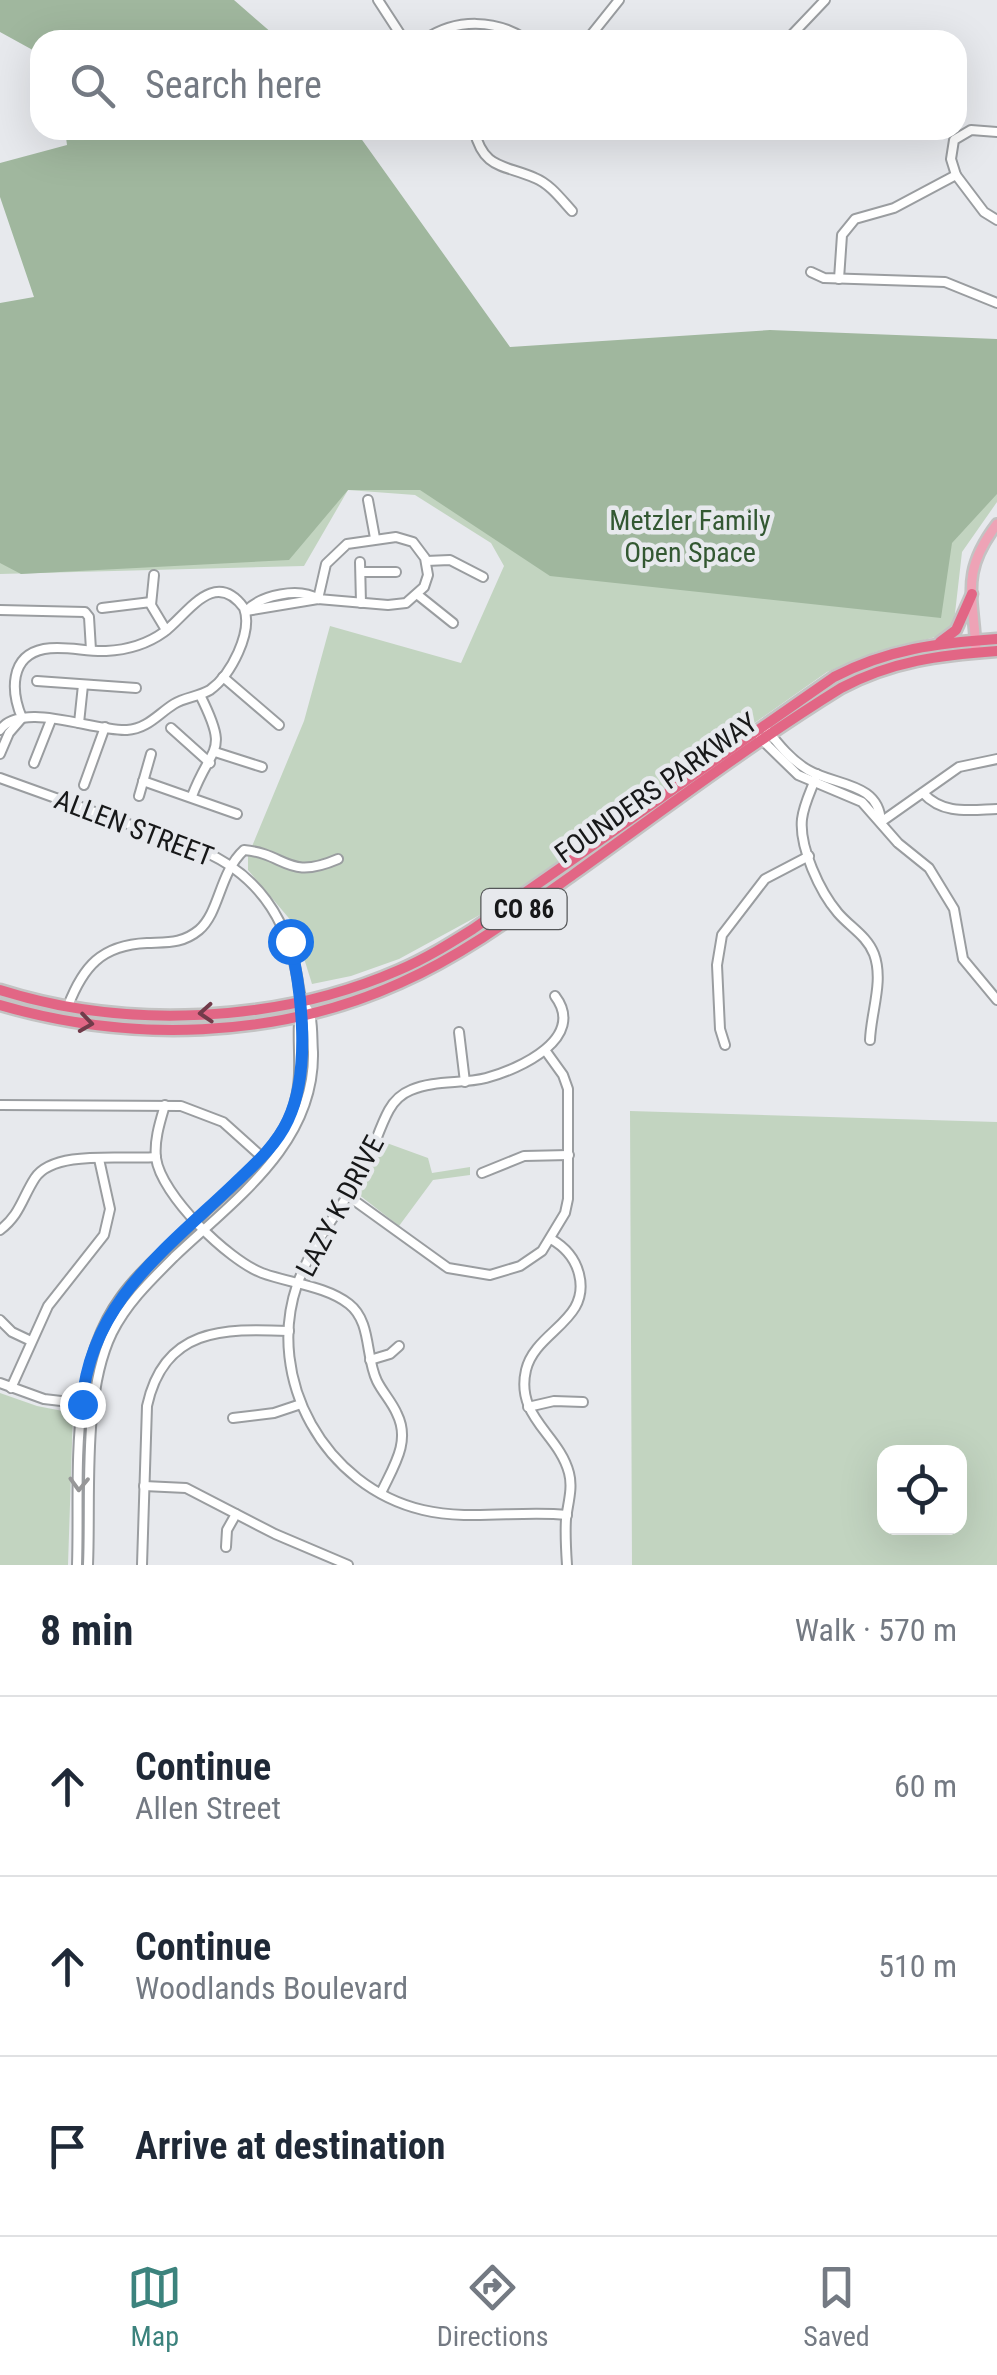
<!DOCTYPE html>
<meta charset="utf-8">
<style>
:root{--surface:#fff;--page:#f2f2f3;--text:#1f2937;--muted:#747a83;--line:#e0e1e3;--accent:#3c837d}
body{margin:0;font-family:"Roboto Condensed",sans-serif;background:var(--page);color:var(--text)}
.controls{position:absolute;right:30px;bottom:30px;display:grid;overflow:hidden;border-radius:20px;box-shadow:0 10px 40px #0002}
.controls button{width:90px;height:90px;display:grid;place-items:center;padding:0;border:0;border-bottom:2px solid var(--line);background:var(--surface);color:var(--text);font:50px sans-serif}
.stop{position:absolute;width:30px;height:30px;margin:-22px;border:8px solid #1a73e8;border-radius:50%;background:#fff}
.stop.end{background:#1a73e8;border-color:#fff;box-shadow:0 2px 10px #0008}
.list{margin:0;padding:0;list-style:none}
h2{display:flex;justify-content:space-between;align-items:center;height:130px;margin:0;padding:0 40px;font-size:42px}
h2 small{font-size:32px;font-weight:400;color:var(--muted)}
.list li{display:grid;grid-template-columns:65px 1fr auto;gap:30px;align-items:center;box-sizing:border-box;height:180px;padding:0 40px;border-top:2px solid var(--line)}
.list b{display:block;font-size:38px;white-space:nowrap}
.list p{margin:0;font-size:32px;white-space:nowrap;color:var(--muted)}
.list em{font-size:32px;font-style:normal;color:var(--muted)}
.icon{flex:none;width:55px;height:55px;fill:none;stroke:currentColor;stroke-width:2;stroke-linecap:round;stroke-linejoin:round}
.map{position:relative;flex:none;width:997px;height:1565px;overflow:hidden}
.search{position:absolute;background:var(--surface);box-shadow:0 10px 40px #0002;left:30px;right:30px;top:30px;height:110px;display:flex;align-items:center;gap:25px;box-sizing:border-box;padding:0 35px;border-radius:30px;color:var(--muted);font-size:38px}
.sheet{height:670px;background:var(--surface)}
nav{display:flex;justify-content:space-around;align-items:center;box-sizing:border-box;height:140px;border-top:2px solid var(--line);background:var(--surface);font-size:28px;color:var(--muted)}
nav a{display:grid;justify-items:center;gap:5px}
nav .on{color:var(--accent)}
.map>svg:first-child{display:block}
.green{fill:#c2d4c0;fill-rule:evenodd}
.forest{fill:#a0b79e}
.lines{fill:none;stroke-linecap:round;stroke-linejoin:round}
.minor-casing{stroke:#9a9da0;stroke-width:12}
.major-casing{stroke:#c3c3c3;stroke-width:14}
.highway-casing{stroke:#c3c3c3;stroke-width:15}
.minor{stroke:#fff;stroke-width:8}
.major{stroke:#eea3b6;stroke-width:9}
.highway{stroke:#e26685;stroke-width:10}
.oneway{stroke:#723b4a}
.oneway2{stroke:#979798}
.route{stroke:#1a73e8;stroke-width:12}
.labels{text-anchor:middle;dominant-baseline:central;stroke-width:9;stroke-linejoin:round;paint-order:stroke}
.shield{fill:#e7e9ed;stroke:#555759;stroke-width:2.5}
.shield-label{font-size:25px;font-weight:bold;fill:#171819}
.park-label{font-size:28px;fill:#335832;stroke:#e7e9ed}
.street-label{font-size:28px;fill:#171819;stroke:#e7e9ed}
</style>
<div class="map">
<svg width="997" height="1565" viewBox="0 0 997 1565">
<rect width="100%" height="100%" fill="#e7e9ed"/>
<!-- green -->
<g class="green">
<polygon points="0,346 997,348 997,502 962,552 954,622 940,636 875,652 827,672 489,910 399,959 351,976 312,984 293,923 248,870 248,856 304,721 330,626 461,663 504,566 491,543 415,495 348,490 304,566 0,574"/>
<path d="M630 1111 997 1122V1565H632ZM960 1452V1528H884V1452Z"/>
<polygon points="384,1142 428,1158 432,1173 470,1167 470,1175 433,1180 399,1226 358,1194"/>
<polygon points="0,1393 37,1406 73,1413 68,1565 0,1565"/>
</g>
<!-- forest -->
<g class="forest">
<polygon points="0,0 234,0 280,40 40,40 40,54 0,32"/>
<polygon points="65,130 355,130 510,347 770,330 997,339 997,494 952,543 941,618 550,576 420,490 348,490 289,560 21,574 0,563 0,303 34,297 0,197 0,163 67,145"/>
</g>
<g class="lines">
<!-- minor casing -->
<g class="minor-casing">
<g id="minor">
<polyline points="378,0 404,40"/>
<path d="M424 40C456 18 496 19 527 40"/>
<polyline points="587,40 619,0"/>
<polyline points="787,40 825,0"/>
<path d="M474 130C484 170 503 164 535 178 550 184 561 199 572 211"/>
<polyline points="956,175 984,212 997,220"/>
<polyline points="811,272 824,278 945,282 997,303"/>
<polyline points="839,279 842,235 855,219 894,208 956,175 951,159 954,140 971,130 997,132"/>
<polyline points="368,500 375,538"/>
<polyline points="426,561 450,560 483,577"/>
<polyline points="360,562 361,603"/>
<polyline points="361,572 396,572"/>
<polyline points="154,575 151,605 166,630"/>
<polyline points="418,595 453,623"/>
<polyline points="102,608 151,602"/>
<polyline points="0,610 85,612 89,617 91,650"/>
<polyline points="246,611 318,599 388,605 406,603 424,587 428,575 425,558 413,542 396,537 347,544 326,564 318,599"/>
<path d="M246 611C261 595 299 587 318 599"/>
<polyline points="223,677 279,725"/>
<polyline points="37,681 136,688"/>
<polyline points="79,723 83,685"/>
<polyline points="171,728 210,763"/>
<path d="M0 730C22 700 94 732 127 730 147 729 158 714 174 704 185 697 198 697 210 690 231 675 253 632 244 608 214 567 187 615 164 632 146 645 127 650 106 651 86 652 64 645 44 649 9 656 11 692 22 718"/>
<path d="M767 730C779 745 791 760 808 770 835 786 879 782 881 822"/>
<polyline points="760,738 798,775 862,802 898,843 929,868 954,909 963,959 997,1000"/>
<polyline points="215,752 262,767"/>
<polyline points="0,754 9,733 22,718"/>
<polyline points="34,763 51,720"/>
<path d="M817 774C812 789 804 803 802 819 799 847 820 892 838 913 850 927 867 936 874 954 884 981 871 1012 870 1040"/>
<path d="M0 778 203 851C256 874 285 916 296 971 298 980 299 992 302 1001 304 1005 309 1010 310 1014 313 1025 312 1040 313 1052 315 1144 235 1199 174 1257 150 1281 127 1303 112 1333 82 1395 91 1496 88 1565"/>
<polyline points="143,781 237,814"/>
<polyline points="84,785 105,727"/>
<path d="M923 793C943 815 969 810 997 809"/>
<polyline points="139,796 151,754"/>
<path d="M192 796C212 743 230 755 200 695"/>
<polyline points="881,822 959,767 997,759"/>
<path d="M555 996C587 1038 520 1069 486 1078 462 1084 434 1080 411 1090 401 1094 394 1101 389 1110 378 1130 373 1153 361 1173 340 1211 312 1243 297 1285 265 1379 325 1487 423 1510 469 1521 520 1510 567 1515"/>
<path d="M68 1006C83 967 101 945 147 943 167 942 182 944 199 930 220 912 219 873 244 850 287 854 287 881 338 859"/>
<polyline points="459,1032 465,1082"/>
<polyline points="725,1045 720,1029 717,965 722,935 765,879 809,856"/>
<polyline points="0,1105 181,1106 223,1122 262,1157"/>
<path d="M165 1105C160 1122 154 1140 156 1158 161 1195 228 1260 262 1273 289 1283 326 1286 349 1304 372 1322 365 1357 377 1381 383 1393 392 1402 397 1414 411 1442 393 1467 381 1493"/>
<polyline points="482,1173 524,1156 569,1155"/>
<polyline points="348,1196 448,1268 490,1275 520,1266 542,1251 565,1213 568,1199 568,1089 563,1075 545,1050"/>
<path d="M0 1230C20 1215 22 1198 35 1178 54 1149 124 1160 156 1157"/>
<path d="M551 1239C565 1247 575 1258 579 1274 591 1321 535 1331 526 1370 515 1417 559 1434 569 1473 573 1488 568 1503 566 1519 565 1534 566 1550 567 1565"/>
<polyline points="0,1320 12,1332 31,1341"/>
<polyline points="370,1360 390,1354 399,1346"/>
<polyline points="0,1383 44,1399 87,1404"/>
<polyline points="11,1388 48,1306 104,1235 110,1209 99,1159"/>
<polyline points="528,1407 554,1401 583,1402"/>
<polyline points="233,1418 274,1413 301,1404"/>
<polyline points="144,1486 186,1488 275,1534 348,1565"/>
<polyline points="226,1547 227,1530 236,1514"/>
<path d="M77 1565C80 1479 67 1371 120 1298 142 1267 174 1243 201 1216 232 1186 274 1155 291 1114 307 1073 293 1039 302 1001"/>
<path d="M142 1565 147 1406C164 1328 223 1328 289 1331"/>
</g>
</g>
<!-- major casing -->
<g class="major-casing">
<path id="major" d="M976 652C974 596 959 574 997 524"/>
</g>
<!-- highway casing -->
<g class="highway-casing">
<g id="highway">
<polyline points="940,642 956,630 972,594"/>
<path d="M0 990C126 1030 278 1023 399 970 425 959 449 944 473 929L834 677C888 649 938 643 997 639"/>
<path d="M0 1005C130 1043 276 1039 400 983 463 955 518 914 574 874 662 811 749 745 841 688 892 661 940 655 997 651"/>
</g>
</g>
<!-- minor -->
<use href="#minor" class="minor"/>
<!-- major -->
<use href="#major" class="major"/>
<!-- highway -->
<use href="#highway" class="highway"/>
</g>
<!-- one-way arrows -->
<defs><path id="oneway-chevron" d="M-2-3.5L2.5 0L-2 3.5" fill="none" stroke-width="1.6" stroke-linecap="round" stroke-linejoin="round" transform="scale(2.5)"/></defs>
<g class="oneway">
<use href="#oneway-chevron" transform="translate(206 1013) rotate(176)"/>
<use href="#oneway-chevron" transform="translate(86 1023) rotate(8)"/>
</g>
<use class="oneway2" href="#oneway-chevron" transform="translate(79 1484) rotate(92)"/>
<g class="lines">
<!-- route -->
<path class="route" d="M82 1404C90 1303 166 1249 234 1184 254 1165 276 1146 288 1120 311 1071 302 992 290 941"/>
</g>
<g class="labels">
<!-- shield labels -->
<rect class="shield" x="481.5" y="889" width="85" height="40" rx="8"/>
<g class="shield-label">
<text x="524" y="909">CO 86</text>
</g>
<!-- park labels -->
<g class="park-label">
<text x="690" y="520">Metzler Family<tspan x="690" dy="32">Open Space</tspan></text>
</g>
<!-- street labels -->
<g class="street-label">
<text transform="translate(656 788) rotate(-35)">FOUNDERS PARKWAY</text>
<text transform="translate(134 828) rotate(21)">ALLEN STREET</text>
<text transform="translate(340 1206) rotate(-62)">LAZY K DRIVE</text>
</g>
</g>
</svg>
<div class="controls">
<button><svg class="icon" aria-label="locate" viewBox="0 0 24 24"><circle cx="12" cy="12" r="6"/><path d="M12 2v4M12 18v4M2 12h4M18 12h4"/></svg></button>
</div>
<div class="stop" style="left:290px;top:941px"></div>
<div class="stop end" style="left:82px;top:1404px"></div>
<div class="search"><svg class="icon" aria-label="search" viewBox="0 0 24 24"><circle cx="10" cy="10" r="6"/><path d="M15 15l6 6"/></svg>Search here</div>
</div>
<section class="sheet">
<h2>8 min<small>Walk · 570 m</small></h2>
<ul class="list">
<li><svg class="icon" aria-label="ahead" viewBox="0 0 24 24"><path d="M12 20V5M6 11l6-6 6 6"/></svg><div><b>Continue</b><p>Allen Street</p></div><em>60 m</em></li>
<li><svg class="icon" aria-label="ahead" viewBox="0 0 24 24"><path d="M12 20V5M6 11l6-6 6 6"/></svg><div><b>Continue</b><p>Woodlands Boulevard</p></div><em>510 m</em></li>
<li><svg class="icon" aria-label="arrive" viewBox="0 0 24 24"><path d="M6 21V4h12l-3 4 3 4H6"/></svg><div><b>Arrive at destination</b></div></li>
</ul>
</section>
<nav>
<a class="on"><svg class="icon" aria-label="map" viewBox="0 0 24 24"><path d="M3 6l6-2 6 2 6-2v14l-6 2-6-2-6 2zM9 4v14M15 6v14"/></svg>Map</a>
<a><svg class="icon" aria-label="directions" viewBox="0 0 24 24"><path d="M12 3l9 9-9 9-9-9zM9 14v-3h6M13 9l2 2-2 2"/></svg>Directions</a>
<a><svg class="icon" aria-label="saved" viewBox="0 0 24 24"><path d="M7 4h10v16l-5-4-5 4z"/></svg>Saved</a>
</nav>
